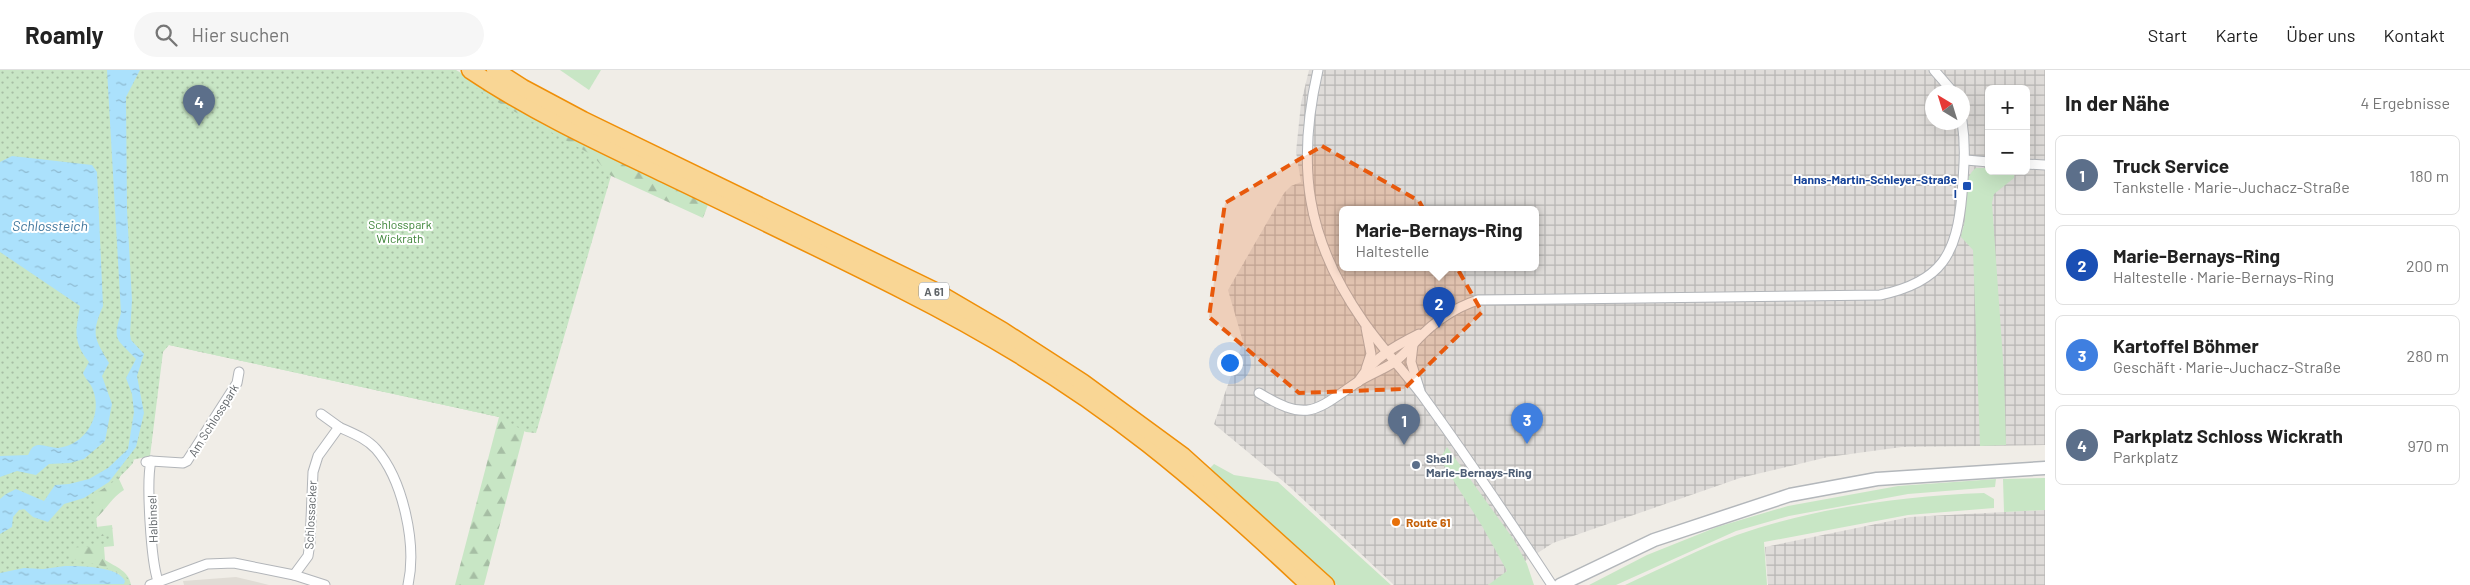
<!DOCTYPE html>
<html lang="de">
<meta charset="utf-8">
<style>
:root{--surface:#fff;--page:#f6f6f6;--text:#222;--muted:#767676;--line:#e0e0e0;--accent:#e4393d}
body{margin:0;font-family:Barlow,sans-serif;background:var(--page);color:var(--text)}
.controls{position:absolute;right:15px;top:15px;display:grid;overflow:hidden;border-radius:8px;box-shadow:0 5px 20px #0002}
.controls button{width:45px;height:45px;display:grid;place-items:center;padding:0;border:0;border-bottom:1px solid var(--line);background:var(--surface);color:var(--text);font:25px sans-serif}
.compass{position:absolute;left:1925px;top:15px;width:45px;height:45px;border-radius:50%;background:var(--surface);box-shadow:0 5px 20px #0002;rotate:322deg}
.you{position:absolute;left:1229px;top:292px;width:18px;height:18px;margin:-12px;border:4px solid #fff;border-radius:50%;background:#1a73e8;box-shadow:0 0 0 8px #1a73e833}
.badge{display:grid;place-items:center;width:32px;height:32px;border-radius:50%;background:var(--accent);color:#fff;font-size:16px;font-weight:700}
.pin{position:absolute;translate:-50% -41px;filter:drop-shadow(0 1px 2px #0008)}
.pin::after{content:'';position:absolute;top:26px;width:18px;height:15px;background:inherit;clip-path:polygon(0 0,100% 0,50% 100%)}
.popup{position:absolute;left:1339px;top:136px;width:200px;height:65px;box-sizing:border-box;display:grid;place-content:center;border-radius:8px;background:var(--surface);filter:drop-shadow(0 1px 4px #0005);font-size:16px;white-space:nowrap;color:var(--muted)}
.popup b{font-size:19px;color:var(--text)}
.popup::after{content:'';position:absolute;left:50%;top:100%;margin-left:-10px;border:10px solid transparent;border-top-color:var(--surface)}
.list{margin:0;padding:0;list-style:none}
h2{display:flex;justify-content:space-between;align-items:center;height:65px;margin:0;padding:0 20px;font-size:21px}
h2 small{font-size:16px;font-weight:400;color:var(--muted)}
.list li{display:grid;grid-template-columns:32px 1fr auto;gap:15px;align-items:center;box-sizing:border-box;height:80px;margin:0 10px 10px;padding:0 10px;border:1px solid var(--line);border-radius:8px}
.list b{display:block;font-size:19px;white-space:nowrap}
.list p{margin:0;font-size:16px;white-space:nowrap;color:var(--muted)}
.list em{font-size:16px;font-style:normal;color:var(--muted)}
.icon{flex:none;width:28px;height:28px;fill:none;stroke:currentColor;stroke-width:2;stroke-linecap:round;stroke-linejoin:round}
.map{position:relative;flex:none;width:2045px;height:515px;overflow:hidden}
header{display:flex;align-items:center;gap:30px;box-sizing:border-box;height:70px;padding:0 25px;background:var(--surface);border-bottom:1px solid var(--line)}
header strong{font-size:24px}
nav{display:flex;gap:28px;margin-inline-start:auto;font-size:18px}
.search{width:350px;height:45px;background:var(--page);display:flex;align-items:center;gap:12px;box-sizing:border-box;padding:0 18px;border-radius:28px;color:var(--muted);font-size:19px}
main{display:flex}
aside{flex:1;background:var(--surface)}
.map>svg:first-child{display:block}
.industrial{fill:url(#industrial-grid);fill-rule:evenodd}
.education{fill:#e0dcd5}
.grass{fill:#c8e6c5}
.forest{fill:url(#forest-firs)}
.park{fill:url(#park-dots)}
.water{fill:url(#water-ripples)}
.lines{fill:none;stroke-linecap:round;stroke-linejoin:round}
.street-casing{stroke:#b2b5b9;stroke-width:11}
.secondary-casing{stroke:#b3b7bb;stroke-width:15}
.highway-casing{stroke:#ef8f08;stroke-width:19}
.street{stroke:#fff;stroke-width:9}
.secondary{stroke:#fff;stroke-width:12}
.highway{stroke:#f9d695;stroke-width:16}
.marked{fill:#e8590c;fill-opacity:0.2;stroke:#e8590c;stroke-width:4;stroke-dasharray:10 6;stroke-linejoin:round}
.transit-dot{fill:#1a4fb4;stroke:#fff;stroke-width:2}
.service-dot{fill:#5c6f8a;stroke:#fff;stroke-width:2}
.food-dot{fill:#e8710a;stroke:#fff;stroke-width:2}
.labels{text-anchor:middle;dominant-baseline:central;stroke-width:4;stroke-linejoin:round;paint-order:stroke}
.shield{fill:#fff;stroke:#8e9295;stroke-width:1}
.shield-label{font-size:11px;font-weight:bold;fill:#5e6367}
.transit-label{font-size:12px;font-weight:bold;fill:#164399;stroke:#fff;text-anchor:end}
.park-label{font-size:12px;fill:#3d8438;stroke:#fff}
.street-label{font-size:12px;fill:#5e6367;stroke:#fff}
.service-label{font-size:12px;font-weight:bold;fill:#4e5e75;stroke:#fff;text-anchor:start}
.food-label{font-size:12px;font-weight:bold;fill:#c56008;stroke:#fff;text-anchor:start}
.water-label{font-size:14px;font-style:italic;fill:#41779d;stroke:#fff}
</style>
<header>
<strong>Roamly</strong>
<div class="search"><svg class="icon" aria-label="search" viewBox="0 0 24 24"><circle cx="10" cy="10" r="6"/><path d="M15 15l6 6"/></svg>Hier suchen</div>
<nav><a>Start</a><a>Karte</a><a>Über uns</a><a>Kontakt</a></nav>
</header>
<main>
<div class="map">
<svg width="2045" height="515" viewBox="0 0 2045 515">
<defs>
<pattern id="industrial-grid" width="8" height="8" patternUnits="userSpaceOnUse" patternTransform="scale(1.25)"><rect width="8" height="8" fill="#dfdcd9"/><path d="M0 4h8M4 0v8" fill="none" stroke="#b8b6b4"/></pattern>
<pattern id="forest-firs" width="22" height="20" patternUnits="userSpaceOnUse" patternTransform="scale(1.25)"><rect width="22" height="20" fill="#c8e6c5"/><path d="M5 1l3.5 6h-7zM16 11l3.5 6h-7z" fill="#a6bea4"/></pattern>
<pattern id="park-dots" width="8" height="8" patternUnits="userSpaceOnUse" patternTransform="scale(1.25)"><rect width="8" height="8" fill="#c8e6c5"/><path d="M2 2h.1M6 6h.1" fill="none" stroke="#a6bea4" stroke-width="1.8" stroke-linecap="round"/></pattern>
<pattern id="water-ripples" width="26" height="14" patternUnits="userSpaceOnUse" patternTransform="scale(1.25)"><rect width="26" height="14" fill="#abe1fc"/><path d="M2 4q2-2 4 0t4 0M15 11q2-2 4 0t4 0" fill="none" stroke="#8ebad0"/></pattern>
</defs>
<rect width="100%" height="100%" fill="#f0ede7"/>
<!-- industrial -->
<g class="industrial">
<path d="M1309 0H2045V375L1902 377 1828 387 1740 408 1553 473 1488 515H1394L1290 417 1214 354 1243 272 1228 220 1284 123 1291 116 1301 112 1296 82 1301 33ZM1989 19H2026V101H1989ZM1932 22H1962V52H1932ZM1343 139H1535V197H1343Z"/>
<polygon points="2045,440 2045,515 1768,515 1765,477 1910,447"/>
</g>
<!-- education -->
<polygon class="education" points="236,507 269,515 184,515 183,511"/>
<!-- grass -->
<g class="grass">
<polygon points="560,0 601,0 589,20"/>
<path d="M1976 98H1989V101H2015L2014 108 1994 124 1992 133 2004 304 2006 375 1980 376 1973 180 1961 167C1962 160 1965 154 1965 147 1967 131 1962 108 1976 98Z"/>
<polygon points="1447,377 1514,470 1527,494 1534,515 1488,515 1507,501 1482,456 1440,389"/>
<polygon points="1214,394 1234,405 1278,412 1391,515 1337,515 1209,399"/>
<polygon points="2045,408 2045,440 2004,442 2003,409"/>
<polygon points="1996,409 1995,417 1908,424 1789,446 1736,461 1616,515 1589,515 1647,485 1717,457 1788,436 1898,416"/>
<path d="M1984 423 1994 429V438L1908 445 1764 472 1767 515H1625C1662 498 1699 479 1737 465 1813 438 1903 426 1984 423Z"/>
</g>
<!-- forest -->
<g class="forest">
<polygon points="335,0 456,0 574,68 622,93 709,132 703,148 596,99"/>
<polygon points="307,237 525,359 484,515 455,515 499,347 169,275"/>
<path d="M130 385 134 391 123 401 119 409 124 420C112 427 106 440 95 449L96 457 112 455 114 476 104 477 105 490C116 497 129 501 131 515H124L125 509C114 490 23 497 0 497V472Z"/>
</g>
<!-- park -->
<path class="park" d="M0 0H451L492 29 592 85 611 106 536 363 526 362 499 347 169 275 163 282 150 386 132 390 133 393C122 406 109 416 94 424L98 466H110V475L69 478 70 488 102 496 128 508 129 515H0Z"/>
<!-- water -->
<g class="water">
<path d="M107 0H140L126 27 127 140 132 230 130 264 131 270 144 284 137 306 144 343 136 377 109 412 84 428 64 434 48 452 33 447 24 439 19 440 13 447 12 457 0 464V429L6 424 16 419 44 431 55 415 69 414 89 409 108 398 128 379 134 342 132 324 126 308 136 289C117 268 112 272 121 243Z"/>
<path d="M12 86 92 95 97 102 103 236C91 264 94 268 109 293L102 306 112 334 105 371 84 389 70 393 49 394 36 405 17 401 0 407V386L28 385C30 382 31 377 35 376 40 373 51 378 58 378 85 375 103 346 93 320 91 313 85 309 83 303L89 292C72 271 76 260 80 236L0 182V92Z"/>
<path d="M65 496C80 496 118 496 125 511L124 514 0 515V503L24 498 43 499Z"/>
</g>
<g class="lines">
<!-- street casing -->
<g class="street-casing">
<g id="street">
<path d="M1318 0C1296 96 1306 169 1363 251 1381 277 1403 300 1422 325 1467 387 1510 451 1552 515"/>
<polyline points="1934,0 1953,22"/>
<polyline points="1966,90 1989,92"/>
<polyline points="2026,94 2045,95"/>
<polyline points="1413,275 1411,292 1420,321"/>
<polyline points="1366,299 1371,284 1366,258"/>
<path d="M1358 312C1373 288 1395 276 1419 264"/>
<path d="M1259 323C1307 352 1314 342 1356 313 1368 305 1382 300 1393 293 1402 287 1410 277 1418 269 1435 251 1454 238 1478 230L1880 225C1942 212 1957 184 1962 124 1964 97 1966 77 1962 51"/>
<polyline points="321,344 339,357"/>
<polyline points="151,391 183,393 187,391 237,313 239,302"/>
<path d="M146 392 151 391C146 412 151 491 158 511"/>
<path d="M294 505 308 486 310 473 313 402 318 386 339 357C352 363 366 368 376 379 403 410 417 474 408 515"/>
<polyline points="150,515 207,494 234,493 294,505 325,515"/>
</g>
</g>
<!-- secondary casing -->
<g class="secondary-casing">
<polyline id="secondary" points="1560,515 1654,470 1790,425 1877,409 2045,398"/>
</g>
<!-- highway casing -->
<g class="highway-casing">
<g id="highway">
<path d="M470 0C528 39 591 69 654 99 737 139 821 179 904 221 989 264 1073 315 1148 374 1204 418 1257 466 1309 515"/>
<polyline points="495,0 523,18 583,50 933,220 1003,261 1082,312 1183,386 1326,515"/>
</g>
</g>
<!-- street -->
<use href="#street" class="street"/>
<!-- secondary -->
<use href="#secondary" class="secondary"/>
<!-- highway -->
<use href="#highway" class="highway"/>
</g>
<!-- marked area -->
<path class="marked" d="M1322 76 1419 131 1482 242 1404 319 1299 323 1209 247 1225 133Z"/>
<!-- markers -->
<rect class="transit-dot" x="1962" y="111" width="10" height="10" rx="2.5"/>
<circle class="service-dot" cx="1416" cy="395" r="5"/>
<circle class="food-dot" cx="1396" cy="452" r="5"/>
<g class="labels">
<!-- shield labels -->
<rect class="shield" x="919" y="212.5" width="30" height="17" rx="4"/>
<g class="shield-label">
<text x="934" y="221">A 61</text>
</g>
<!-- transit labels -->
<g class="transit-label">
<text x="1957" y="109">Hanns-Martin-Schleyer-Straße<tspan x="1957" dy="14">I</tspan></text>
</g>
<!-- park labels -->
<g class="park-label">
<text x="400" y="154">Schlosspark<tspan x="400" dy="14">Wickrath</tspan></text>
</g>
<!-- street labels -->
<g class="street-label">
<text transform="translate(213 350) rotate(-58)">Am Schlosspark</text>
<text transform="translate(310 445) rotate(-87)">Schlossacker</text>
<text transform="translate(152 449) rotate(-92)">Halbinsel</text>
</g>
<!-- service labels -->
<g class="service-label">
<text x="1426" y="388">Shell<tspan x="1426" dy="14">Marie-Bernays-Ring</tspan></text>
</g>
<!-- food labels -->
<g class="food-label">
<text x="1406" y="452">Route 61</text>
</g>
<!-- water labels -->
<g class="water-label">
<text x="50" y="155">Schlossteich</text>
</g>
</g>
</svg>
<div class="controls">
<button>+</button>
<button>−</button>
</div>
<svg class="compass" viewBox="-18 -18 36 36"><path d="M0-13l5 13h-10z" fill="#e53935"/><path d="M0 13l5-13h-10z" fill="#767676"/></svg>
<div class="you"></div>
<div class="pin badge" style="left:1404px;top:375px;background:#5c6f8a">1</div>
<div class="pin badge" style="left:1439px;top:258px;background:#1a4fb4">2</div>
<div class="popup"><b>Marie-Bernays-Ring</b>Haltestelle</div>
<div class="pin badge" style="left:1527px;top:374px;background:#3f7fe0">3</div>
<div class="pin badge" style="left:199px;top:56px;background:#5c6f8a">4</div>
</div>
<aside>
<h2>In der Nähe<small>4 Ergebnisse</small></h2>
<ul class="list">
<li><span class="badge" style="background:#5c6f8a">1</span><div><b>Truck Service</b><p>Tankstelle · Marie-Juchacz-Straße</p></div><em>180 m</em></li>
<li><span class="badge" style="background:#1a4fb4">2</span><div><b>Marie-Bernays-Ring</b><p>Haltestelle · Marie-Bernays-Ring</p></div><em>200 m</em></li>
<li><span class="badge" style="background:#3f7fe0">3</span><div><b>Kartoffel Böhmer</b><p>Geschäft · Marie-Juchacz-Straße</p></div><em>280 m</em></li>
<li><span class="badge" style="background:#5c6f8a">4</span><div><b>Parkplatz Schloss Wickrath</b><p>Parkplatz</p></div><em>970 m</em></li>
</ul>
</aside>
</main>
